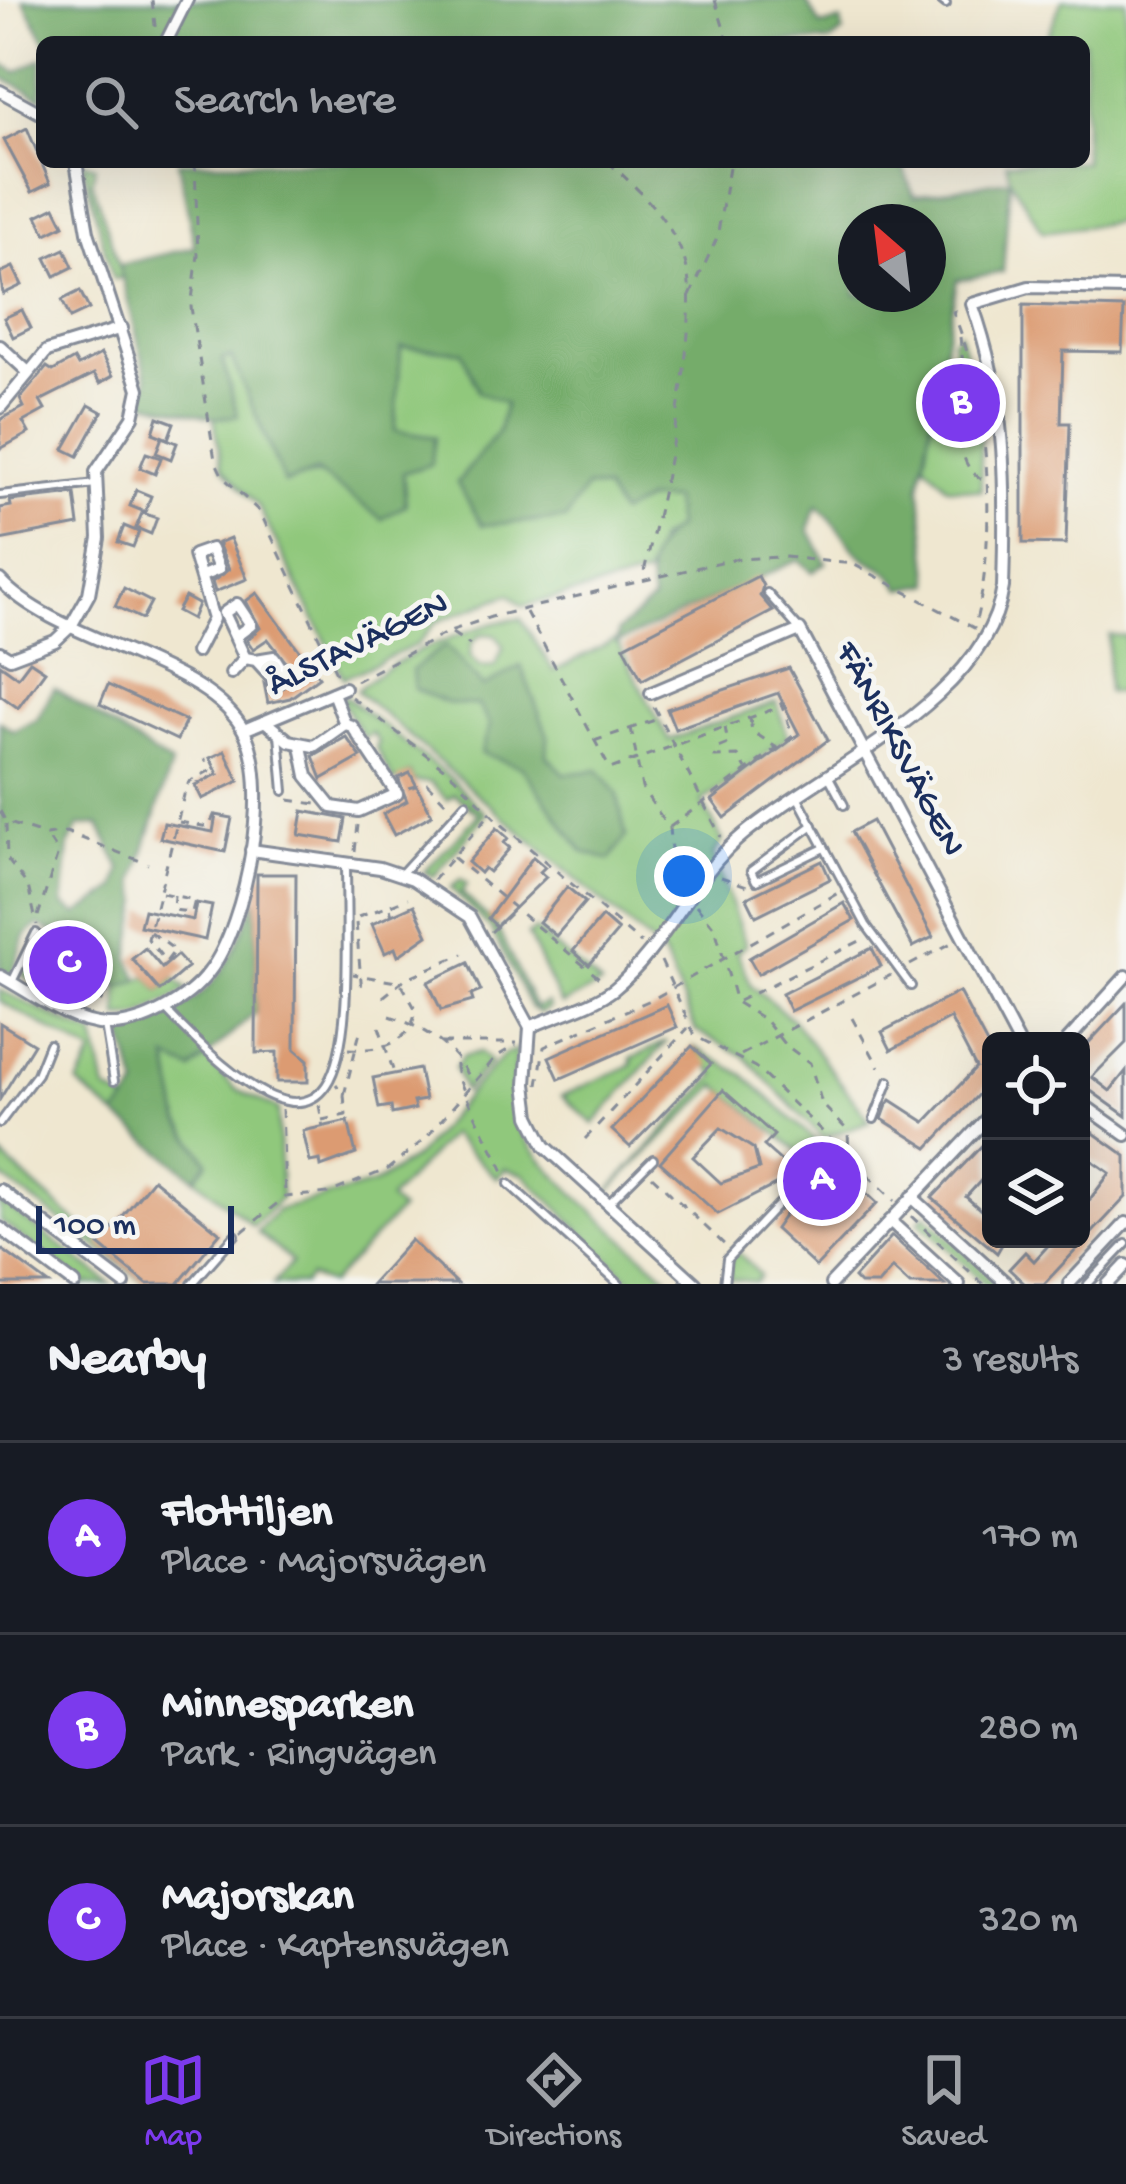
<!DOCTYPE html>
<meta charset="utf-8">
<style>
:root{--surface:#171b24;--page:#242831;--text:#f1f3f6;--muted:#9ea1a6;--line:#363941;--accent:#7c3aed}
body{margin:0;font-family:"Gochi Hand",sans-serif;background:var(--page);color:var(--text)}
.controls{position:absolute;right:36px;bottom:36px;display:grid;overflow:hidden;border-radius:18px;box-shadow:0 12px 48px #0002}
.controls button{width:108px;height:108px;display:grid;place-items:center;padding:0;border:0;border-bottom:3px solid var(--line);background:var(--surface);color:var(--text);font:60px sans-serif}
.compass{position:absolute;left:838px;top:204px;width:108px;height:108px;border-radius:50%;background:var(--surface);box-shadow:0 12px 48px #0002;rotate:332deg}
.scale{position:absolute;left:36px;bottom:30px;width:198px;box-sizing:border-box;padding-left:12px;border:6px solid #1b2f5e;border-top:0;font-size:33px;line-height:42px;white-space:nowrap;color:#1b2f5e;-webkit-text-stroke:9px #f6f6f2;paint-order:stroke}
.you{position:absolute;left:684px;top:876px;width:42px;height:42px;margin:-30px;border:9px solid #fff;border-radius:50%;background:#1a73e8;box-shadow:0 0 0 18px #1a73e833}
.badge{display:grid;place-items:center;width:78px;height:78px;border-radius:50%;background:var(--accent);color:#fff;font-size:39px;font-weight:700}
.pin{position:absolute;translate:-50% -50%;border:6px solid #fff;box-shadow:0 3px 12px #0006}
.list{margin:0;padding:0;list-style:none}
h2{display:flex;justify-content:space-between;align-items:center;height:156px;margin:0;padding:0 48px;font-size:51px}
h2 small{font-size:39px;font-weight:400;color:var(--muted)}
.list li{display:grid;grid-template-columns:78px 1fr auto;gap:36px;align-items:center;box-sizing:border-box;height:192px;padding:0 48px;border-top:3px solid var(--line)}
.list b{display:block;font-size:45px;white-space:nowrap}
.list p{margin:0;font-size:39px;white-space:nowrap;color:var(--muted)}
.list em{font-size:39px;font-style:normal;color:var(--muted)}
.icon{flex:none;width:66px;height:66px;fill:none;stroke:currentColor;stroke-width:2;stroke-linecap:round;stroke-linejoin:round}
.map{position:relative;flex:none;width:1126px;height:1284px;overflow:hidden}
.search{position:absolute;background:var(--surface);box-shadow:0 12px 48px #0002;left:36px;right:36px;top:36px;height:132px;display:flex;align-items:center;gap:30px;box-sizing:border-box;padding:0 42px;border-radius:18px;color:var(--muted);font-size:45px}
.sheet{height:732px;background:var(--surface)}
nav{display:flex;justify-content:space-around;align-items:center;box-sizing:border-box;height:168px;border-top:3px solid var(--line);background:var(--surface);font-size:33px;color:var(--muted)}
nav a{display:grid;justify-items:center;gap:6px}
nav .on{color:var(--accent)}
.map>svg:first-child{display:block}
.green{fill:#90c87b;stroke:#567c6c;stroke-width:3;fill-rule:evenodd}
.forest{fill:#74ac6b;stroke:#486e64;stroke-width:3;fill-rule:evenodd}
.building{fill:#dc9b72;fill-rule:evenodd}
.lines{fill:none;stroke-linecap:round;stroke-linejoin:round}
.lane-casing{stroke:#858b97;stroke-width:12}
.street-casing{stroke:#858b97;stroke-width:16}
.path{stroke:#858b97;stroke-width:3;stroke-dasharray:9 9;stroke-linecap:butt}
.lane{stroke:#fff;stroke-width:6}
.street{stroke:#fff;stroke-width:10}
.labels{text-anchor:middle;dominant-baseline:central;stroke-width:10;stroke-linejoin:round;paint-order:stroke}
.street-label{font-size:36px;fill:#1b2f5e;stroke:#f6f6f2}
</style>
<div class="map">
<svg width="1126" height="1284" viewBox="0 0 1126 1284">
<rect width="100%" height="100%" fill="#f6f6f2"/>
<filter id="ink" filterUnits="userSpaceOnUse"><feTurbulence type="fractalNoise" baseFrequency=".00833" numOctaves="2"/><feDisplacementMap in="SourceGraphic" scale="24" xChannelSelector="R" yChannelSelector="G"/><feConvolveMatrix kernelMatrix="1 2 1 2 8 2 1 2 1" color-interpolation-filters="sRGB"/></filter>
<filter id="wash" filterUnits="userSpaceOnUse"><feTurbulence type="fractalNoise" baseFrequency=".004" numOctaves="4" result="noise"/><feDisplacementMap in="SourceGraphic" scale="48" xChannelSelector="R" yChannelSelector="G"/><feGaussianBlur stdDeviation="2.7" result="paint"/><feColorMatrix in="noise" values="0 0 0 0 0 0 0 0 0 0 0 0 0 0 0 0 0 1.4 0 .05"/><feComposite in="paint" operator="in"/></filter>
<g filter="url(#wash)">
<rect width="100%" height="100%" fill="#efe7d0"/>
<!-- green -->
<g class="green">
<polygon points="1062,0 1126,0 1126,221 1043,232 1010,179 1006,162 1084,162 1084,42 1045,42"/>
<polygon points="82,162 95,166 92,182 123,278 113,279"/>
<polygon points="959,332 980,412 981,490 948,487 924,462 932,421 952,385 953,340"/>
<path d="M401 346 463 351 478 391 505 404 498 432 458 482 586 487 674 500 676 528 658 540 646 576 523 606 510 594 436 622 418 644 344 678 258 506 222 467 214 418 237 415 222 358 232 357 284 483C333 466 383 479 431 464L434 437 395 431Z"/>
<path d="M521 619 554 671 616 640 669 740 776 702 788 737 702 802 723 841 713 855 746 945 737 952 752 986 793 1020 870 1121 823 1138 744 1056 696 1031 663 954 357 691C380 663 485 619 521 619ZM482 634 496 635 504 646 495 666 480 667 470 656 472 642ZM521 666 547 756 565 774 583 852 478 705 484 687Z"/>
<polygon points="1109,635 1126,636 1126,692 1107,692"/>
<polygon points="345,696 451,779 486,814 434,876 424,872 479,814 454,794 447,800 431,783 414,781 410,773 394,782 376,747 379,743 372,733 364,738 341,700"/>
<polygon points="461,879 467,884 461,892 496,926 535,1008 547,1003 549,1008 540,1013 531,1008 491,929 451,888"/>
<polygon points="535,930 601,985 561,1005 528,935"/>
<polygon points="33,957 64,977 55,991 22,975"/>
<polygon points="147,976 160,991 175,978 187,990 138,1017 119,1018 118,988"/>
<polygon points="0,990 95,1036 106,1090 127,1102 116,1116 78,1084 93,1054 0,1001"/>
<polygon points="667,1041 594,1124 562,1096 633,1064 631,1059"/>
<polygon points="692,1046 744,1075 816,1141 799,1152 717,1085 609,1191 716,1075"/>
<path d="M516 1050C515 1074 510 1101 518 1124 534 1167 638 1249 675 1284H635L523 1174 505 1169 497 1178 450 1134 389 1200 400 1210 330 1284 310 1277 304 1284H273L292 1262 257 1232 277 1210 374 1184 418 1155 472 1089 504 1055Z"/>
<polygon points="480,1052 490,1062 464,1091 455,1068 463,1056"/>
<polygon points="168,1058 192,1069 206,1059 237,1090 278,1109 281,1198 253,1226 195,1178 208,1161 180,1122"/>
<polygon points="0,1155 147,1284 0,1176"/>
<polygon points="0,1201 111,1284 84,1284 0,1221"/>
<polygon points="925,1214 998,1284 985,1284 919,1221"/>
<polygon points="737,1251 760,1275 756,1282 729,1279 729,1260"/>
</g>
<!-- forest -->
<g class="forest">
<polygon points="23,0 805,0 821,26 841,21 843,32 830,42 46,42"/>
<polygon points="42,58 42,98 0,76 0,63 17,72"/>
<path d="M178 162H901L914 196 1010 179 1003 272 957 280 920 486 931 584 902 589C883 560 873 568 857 552 842 535 835 520 817 506L809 529 826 563 813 572 798 560 617 643 618 631 653 601C644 570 649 546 676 528L673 500H647L620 514 604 489 586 487 566 519 482 525 457 483 498 432 505 404 478 392 462 351 401 347 395 431 435 437 431 464 403 473 406 505 382 519 316 472 285 483 231 357 222 359 238 416 214 418 142 401 148 380 119 265 195 247ZM856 222H928V294H856Z"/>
<polygon points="446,645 483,687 521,666 548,736 547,756 565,774 598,770 617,793 626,836 610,860 583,852 522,767 481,753 490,725 478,705 449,704 414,689 412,670"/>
<path d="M54 688 171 765 135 881 140 901 129 958 139 980 118 988 101 955 38 925 25 936 12 976 0 970V721L13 731 37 719ZM99 825 121 869 116 889 77 915 63 904 69 844 79 826Z"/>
<path d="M256 898V1012L192 1070 168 1059 180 1122 208 1162 195 1178 116 1116 138 1088 122 1033C210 1003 223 982 256 898Z"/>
</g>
<g id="blocks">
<!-- building -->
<g class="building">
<polygon points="27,128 50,183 32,192 4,140"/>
<polygon points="55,207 64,225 46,234 37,216"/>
<polygon points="65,249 73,267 55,276 46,258"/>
<polygon points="13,267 22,285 3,294 0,273"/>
<polygon points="80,291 89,309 70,318 62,300"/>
<polygon points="1023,305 1124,308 1122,352 1063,351 1061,423 1070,423 1066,544 1023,543"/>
<polygon points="22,310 31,328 13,337 4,318"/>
<polygon points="101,354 113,376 100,383 94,374 40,401 45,410 23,422 29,433 0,449 0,420 24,407 20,399 47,367 53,371 74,359 78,366"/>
<polygon points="89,405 102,412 78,456 64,449"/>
<polygon points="158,417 174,423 168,439 153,433"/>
<polygon points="162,437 177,443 171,459 156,453"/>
<polygon points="146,453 161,458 155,474 140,468"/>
<polygon points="136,490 151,496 145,512 130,506"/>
<polygon points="75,494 79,525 0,540 0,508 11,506 10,501"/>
<polygon points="142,513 157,518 151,534 136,528"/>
<polygon points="124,526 139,532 133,547 118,542"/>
<polygon points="230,538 247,579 215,592 212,582 229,569 218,543"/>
<polygon points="758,576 763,586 760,596 773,611 642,680 624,646"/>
<polygon points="124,588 151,602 142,619 115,606"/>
<polygon points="257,593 319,677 290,698 268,703 264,683 278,692 296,675 268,639 253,649 247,640 260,628 246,601"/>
<polygon points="185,597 198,604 192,619 177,611"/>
<polygon points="30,661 45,671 18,708 0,695 0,664 18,677"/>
<polygon points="789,668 828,740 725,818 712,800 799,734 778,693 675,729 667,709"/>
<polygon points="108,685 186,721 177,740 100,704"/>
<polygon points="346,737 361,757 322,779 313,756"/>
<polygon points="225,751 239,781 202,799 195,785 218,774 210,758"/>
<polygon points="410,773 432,815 394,835 383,814 407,801 398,778"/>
<polygon points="303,811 346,819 342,842 299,835"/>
<polygon points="216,815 232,818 225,852 160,838 164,823 213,832"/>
<polygon points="872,821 933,937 913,947 851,832"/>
<polygon points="497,828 508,838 504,843 510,848 489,872 484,868 480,873 468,862"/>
<polygon points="533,857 545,867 540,872 546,877 496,926 488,918"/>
<polygon points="822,861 830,879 756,916 747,898"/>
<polygon points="257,874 296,874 295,1049 308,1060 308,1082 277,1082 277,1052 256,1053"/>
<polygon points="567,887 585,902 556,936 539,922"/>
<polygon points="196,903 212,906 205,940 140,926 144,910 193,920"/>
<polygon points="844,903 854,920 758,974 749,958"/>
<polygon points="414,905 428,935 398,956 395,948 385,953 372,924"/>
<polygon points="602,917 618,931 589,965 573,951"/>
<polygon points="43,935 95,959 87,971 110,987 101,1001 33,957"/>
<polygon points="145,948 162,968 177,955 188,967 160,991 132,959"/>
<polygon points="872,948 881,966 790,1011 782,994"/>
<polygon points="468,963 481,991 471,995 473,1001 441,1010 428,982"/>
<polygon points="959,992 991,1052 991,1081 928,1148 882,1119 887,1105 891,1100 925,1122 976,1068 950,1018 891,1050 882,1032"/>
<polygon points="1126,1003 1126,1043 1092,1077 1110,1091 1126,1071 1126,1116 1084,1086 1081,1089 1081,1051"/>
<polygon points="667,1005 677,1027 559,1079 549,1057"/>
<polygon points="0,1023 34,1044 0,1099"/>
<polygon points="692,1046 711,1064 630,1147 612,1130"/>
<polygon points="419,1069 425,1100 413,1102 415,1109 392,1114 391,1106 379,1108 373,1078"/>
<path d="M723 1090 774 1135 764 1146 782 1162 813 1144 877 1203 816 1267 775 1229 802 1190 789 1178 718 1214 660 1162ZM721 1128 754 1149 759 1169 721 1183 693 1157Z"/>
<polygon points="348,1121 356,1154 321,1167 320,1160 310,1162 303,1131"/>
<polygon points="1081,1124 1126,1156 1126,1197 1044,1284 1025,1284 1009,1269 1025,1252 1034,1261 1054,1239 1081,1239 1081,1198 1087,1203 1110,1173 1090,1159 1081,1171"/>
<polygon points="991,1136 991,1181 985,1176 966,1197 991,1219 991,1239 1005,1239 997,1253 932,1198"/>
<polygon points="153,1179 220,1233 178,1284 147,1284 99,1245"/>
<polygon points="892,1236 929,1270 944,1284 910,1284 892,1268 878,1284 860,1284 854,1278"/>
<polygon points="411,1240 426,1255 457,1284 371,1284"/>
<polygon points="0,1248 49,1284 0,1284"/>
</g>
</g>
</g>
<g filter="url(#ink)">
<use href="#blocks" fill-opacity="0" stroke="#858b97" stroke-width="3"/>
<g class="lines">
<!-- lane casing -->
<g class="lane-casing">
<g id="lane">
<polyline points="941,0 946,4"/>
<polyline points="0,495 96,484"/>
<polyline points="767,593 800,630"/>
<polyline points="279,735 284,791"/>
<polyline points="829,777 844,805"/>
<polyline points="797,796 866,925 911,986"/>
<polyline points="813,825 751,871 756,881 824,848"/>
<polyline points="400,875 466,803"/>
<polyline points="12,982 36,933"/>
<path d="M165 1009C365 1222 347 1025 346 863"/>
<polyline points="105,1025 114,1081"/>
<polyline points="874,1119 889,1081"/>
<polyline points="0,1123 37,1074 49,1044"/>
<polyline points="509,1184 619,1284"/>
<polyline points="610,1202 653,1159"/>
<polyline points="192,1284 235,1235"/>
<polyline points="724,1284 727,1259 782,1201"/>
<polyline points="1088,1284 1126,1244"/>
</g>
</g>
<!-- street casing -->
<g class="street-casing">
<g id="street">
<polyline points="166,42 187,0"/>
<polyline points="0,91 42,114"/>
<polyline points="0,346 26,370"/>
<polyline points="0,408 47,351 122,328"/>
<path d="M0 580C55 641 199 659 241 726 275 779 246 924 209 972 189 999 142 1027 107 1025 69 1023 32 993 0 976"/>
<polyline points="0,652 10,658 55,641 71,626 89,594 99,538 96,472 133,417 139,389 88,232 76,162"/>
<polyline points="196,652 213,619 194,555 211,549 219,569 202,576"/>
<polyline points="245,658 256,660 276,682 286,676 274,657 256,660"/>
<polyline points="231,673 245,658 224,613 237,604 251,625 239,634"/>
<polyline points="651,693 800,630 1018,1041"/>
<polyline points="267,723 289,741 314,746 345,724 333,693"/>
<polyline points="244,730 344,688"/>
<polyline points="301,746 307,776 332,807 359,811 397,794 352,726 345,724"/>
<polyline points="251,850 380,868 413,879 470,917 530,1027 526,1084 530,1116 545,1146 696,1284"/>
<path d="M530 1027C556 1015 592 1006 614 989 666 947 692 876 744 834 826 767 987 699 1003 587 1006 485 1007 401 972 304L1029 287 1126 289"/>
<polyline points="1067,1041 1126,976"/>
<polyline points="1081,1103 1126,1135"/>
<polyline points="0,1190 124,1284"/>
<polyline points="912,1197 1007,1284"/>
<polyline points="890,1221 959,1284"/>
<polyline points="0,1228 75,1284"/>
<polyline points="831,1284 991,1114"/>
<polyline points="1069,1284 1126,1223"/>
<polyline points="1108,1284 1126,1265"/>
</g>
</g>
<!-- path -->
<g class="path">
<polyline points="152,0 156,34"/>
<polyline points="715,0 728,42"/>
<polyline points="195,162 198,255 191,307 215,460 223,477 260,512 339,679"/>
<path d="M608 162C640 190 674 223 686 265 702 324 659 515 642 579"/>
<polyline points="690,296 717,238 730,162"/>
<path d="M960 337 964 373 975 393C969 423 947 459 983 480"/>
<polyline points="526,612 610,769 779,707"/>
<polyline points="452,633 470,645"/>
<path d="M356 681 450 631 491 617 733 559 785 557 853 564 974 628C999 539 989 397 953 312L960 309"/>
<polyline points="351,697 454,776 499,822 641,943"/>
<polyline points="654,707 721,837"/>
<polyline points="750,719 752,731 777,748"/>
<polyline points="725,727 728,744 716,749 715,757 738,756 746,769"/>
<polyline points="631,728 642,788 669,828 672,860 682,881"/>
<polyline points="594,741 658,719"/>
<polyline points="409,788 427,783 448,805"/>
<polyline points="289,800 316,804"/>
<polyline points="0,811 6,822 46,835 66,832 148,864"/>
<polyline points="179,822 209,827 215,813"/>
<polyline points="6,824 7,859 28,886 37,925"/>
<polyline points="670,827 793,736 779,699"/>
<polyline points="355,851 358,825"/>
<polyline points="453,857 604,982"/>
<polyline points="721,877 747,886"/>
<polyline points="433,880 489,815"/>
<polyline points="162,893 195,900 192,912 173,910 174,895"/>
<polyline points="391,905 408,898"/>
<polyline points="696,905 715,928 736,1002 766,1021 784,1044 810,1063 822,1104 848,1131 849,1155"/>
<polyline points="38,916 58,853 47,836"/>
<polyline points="358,917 389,906 392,915"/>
<polyline points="356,923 362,992"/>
<polyline points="150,932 175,950 166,962 148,939 185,791 189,782 209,771 205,759"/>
<polyline points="491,932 510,914"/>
<polyline points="661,961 695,1036 755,1067 895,1201"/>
<polyline points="910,965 955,941"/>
<polyline points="383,997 405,979 463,954"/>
<polyline points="738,1001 864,939"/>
<path d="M390 1016C421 1026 461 1050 470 1083"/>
<polyline points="852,1018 879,1067"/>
<polyline points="379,1027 393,1070"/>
<polyline points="442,1043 517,1043"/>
<path d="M348 1049C380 1051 410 1045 416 1010L401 983 353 974"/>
<polyline points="741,1055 891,975"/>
<path d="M456 1064C455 1083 495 1150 506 1176"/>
<polyline points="538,1085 544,1047 655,998 838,893"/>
<polyline points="344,1095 360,1032"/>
<polyline points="319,1105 323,1127"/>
<polyline points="282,1109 285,1195"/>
<polyline points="322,1120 346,1115 344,1095 336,1084"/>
<polyline points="585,1139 688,1028"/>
<polyline points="652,1176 728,1248"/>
<polyline points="911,1216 983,1284"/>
<polyline points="242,1232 285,1197 329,1193 388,1169 425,1139 496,1057 516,1045"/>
</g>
<!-- lane -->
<use href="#lane" class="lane"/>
<!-- street -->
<use href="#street" class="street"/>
</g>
</g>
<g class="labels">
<!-- street labels -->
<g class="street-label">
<text transform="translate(359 646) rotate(-26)">ÅLSTAVÄGEN</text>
<text transform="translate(898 750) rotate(62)">FÄNRIKSVÄGEN</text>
</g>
</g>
</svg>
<div class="controls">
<button><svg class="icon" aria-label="locate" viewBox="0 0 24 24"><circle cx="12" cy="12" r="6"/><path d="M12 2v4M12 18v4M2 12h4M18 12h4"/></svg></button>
<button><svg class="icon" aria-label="layers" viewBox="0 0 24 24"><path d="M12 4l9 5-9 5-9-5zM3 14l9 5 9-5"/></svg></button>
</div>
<svg class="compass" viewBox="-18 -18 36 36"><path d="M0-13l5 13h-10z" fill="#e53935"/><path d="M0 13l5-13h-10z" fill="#9ea1a6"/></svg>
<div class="scale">100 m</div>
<div class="you"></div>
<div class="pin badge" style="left:822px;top:1181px">A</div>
<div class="pin badge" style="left:961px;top:403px">B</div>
<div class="pin badge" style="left:68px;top:965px">C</div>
<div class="search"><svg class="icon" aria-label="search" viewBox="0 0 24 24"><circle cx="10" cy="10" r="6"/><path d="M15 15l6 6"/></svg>Search here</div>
</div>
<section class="sheet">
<h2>Nearby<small>3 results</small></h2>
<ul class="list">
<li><span class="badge">A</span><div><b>Flottiljen</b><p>Place · Majorsvägen</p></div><em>170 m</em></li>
<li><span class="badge">B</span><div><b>Minnesparken</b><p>Park · Ringvägen</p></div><em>280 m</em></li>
<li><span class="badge">C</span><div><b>Majorskan</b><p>Place · Kaptensvägen</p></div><em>320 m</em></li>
</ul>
</section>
<nav>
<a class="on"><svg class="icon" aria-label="map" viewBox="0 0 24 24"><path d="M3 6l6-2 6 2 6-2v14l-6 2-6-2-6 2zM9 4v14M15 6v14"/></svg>Map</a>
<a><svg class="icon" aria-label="directions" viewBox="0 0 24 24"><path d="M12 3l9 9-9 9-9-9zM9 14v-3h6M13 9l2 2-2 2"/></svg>Directions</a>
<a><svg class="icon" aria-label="saved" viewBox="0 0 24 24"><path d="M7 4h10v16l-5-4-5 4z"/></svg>Saved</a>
</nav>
